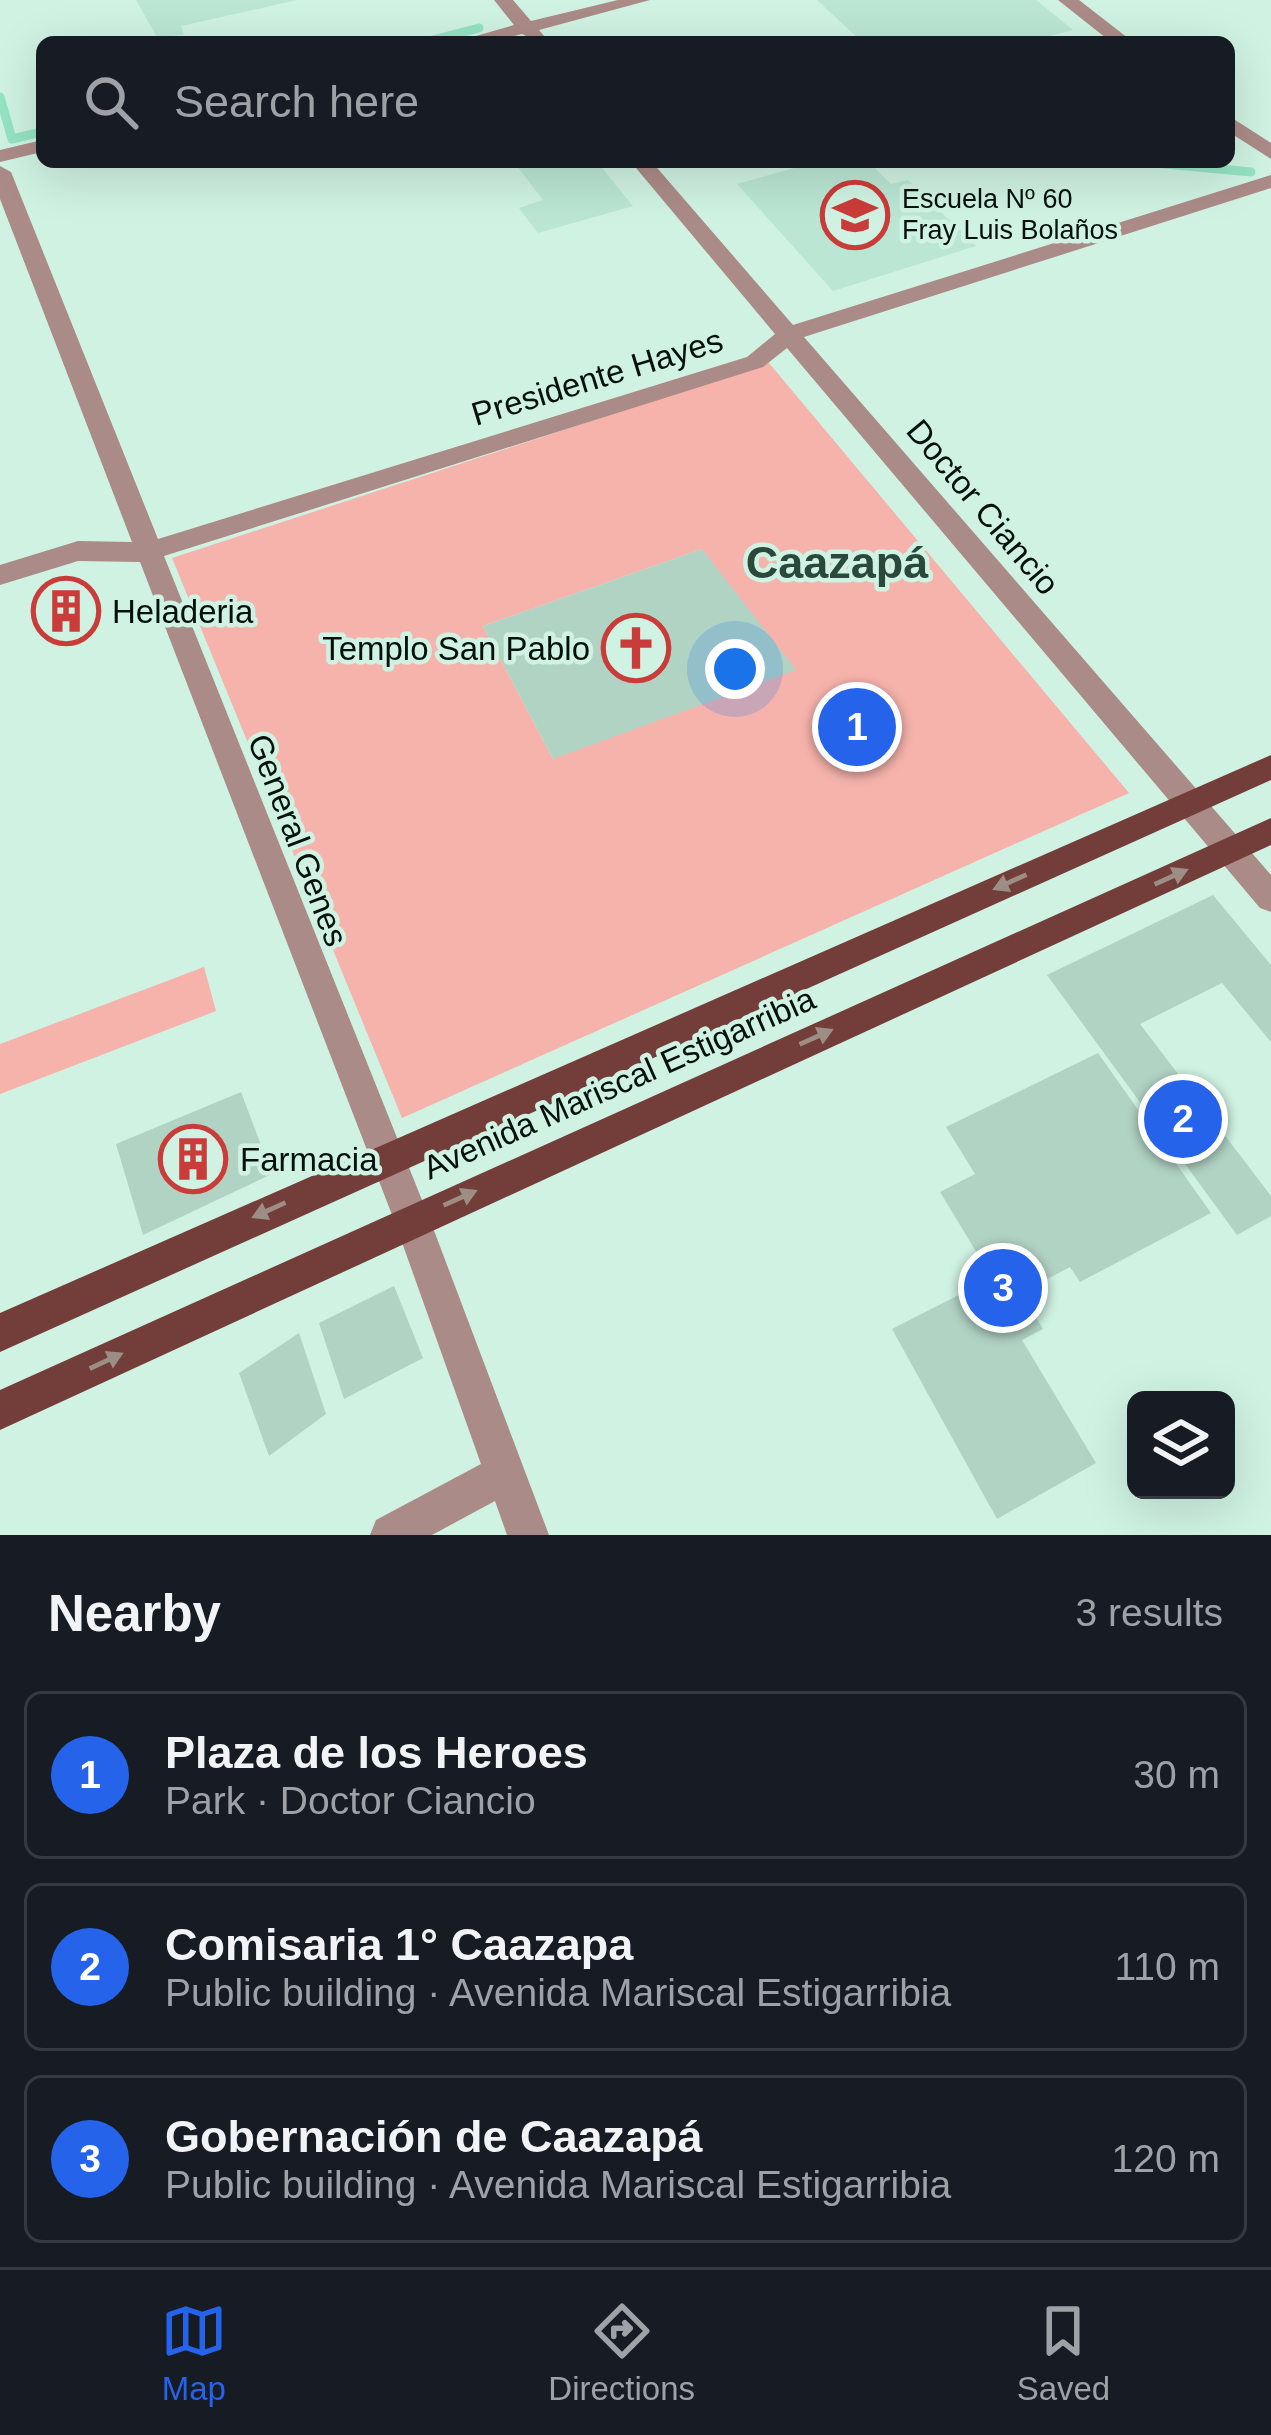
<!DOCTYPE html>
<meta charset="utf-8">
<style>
:root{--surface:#171b24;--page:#20242c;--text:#f1f3f6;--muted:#9ea1a6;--line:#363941;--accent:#2563eb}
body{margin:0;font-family:Helvetica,sans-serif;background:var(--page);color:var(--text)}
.controls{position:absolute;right:36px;bottom:36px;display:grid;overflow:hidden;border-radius:18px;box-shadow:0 12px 48px #0002}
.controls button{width:108px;height:108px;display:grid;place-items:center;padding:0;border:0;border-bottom:3px solid var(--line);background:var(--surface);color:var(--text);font:60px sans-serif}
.you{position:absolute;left:735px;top:669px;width:42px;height:42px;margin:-30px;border:9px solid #fff;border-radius:50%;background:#1a73e8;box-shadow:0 0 0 18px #1a73e833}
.badge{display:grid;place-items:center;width:78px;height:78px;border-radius:50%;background:var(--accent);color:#fff;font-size:39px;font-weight:700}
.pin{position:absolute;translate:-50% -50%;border:6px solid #fff;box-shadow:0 3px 12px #0006}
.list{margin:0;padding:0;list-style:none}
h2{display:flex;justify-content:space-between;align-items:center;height:156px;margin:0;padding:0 48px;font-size:51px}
h2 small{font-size:39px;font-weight:400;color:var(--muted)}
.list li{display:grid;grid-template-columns:78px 1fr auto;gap:36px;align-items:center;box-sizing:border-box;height:168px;margin:0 24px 24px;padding:0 24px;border:3px solid var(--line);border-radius:18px}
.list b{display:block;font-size:45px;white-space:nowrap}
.list p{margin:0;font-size:39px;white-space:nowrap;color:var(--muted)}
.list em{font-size:39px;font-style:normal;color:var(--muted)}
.icon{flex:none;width:66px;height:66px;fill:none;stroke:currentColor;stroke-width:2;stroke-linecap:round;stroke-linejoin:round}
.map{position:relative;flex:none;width:1271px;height:1535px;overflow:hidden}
.search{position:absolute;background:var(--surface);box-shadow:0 12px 48px #0002;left:36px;right:36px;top:36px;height:132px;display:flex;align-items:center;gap:30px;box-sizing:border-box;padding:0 42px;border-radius:18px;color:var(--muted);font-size:45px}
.sheet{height:732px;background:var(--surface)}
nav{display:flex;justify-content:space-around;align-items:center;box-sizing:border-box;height:168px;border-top:3px solid var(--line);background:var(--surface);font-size:33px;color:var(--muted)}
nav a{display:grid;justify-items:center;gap:6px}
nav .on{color:var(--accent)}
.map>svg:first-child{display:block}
.built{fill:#bae6d3}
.green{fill:#f6b3ac;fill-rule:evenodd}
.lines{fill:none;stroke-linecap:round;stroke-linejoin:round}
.stream{stroke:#94e3c3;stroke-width:9}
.building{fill:#b1d3c4}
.minor{fill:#ab8b87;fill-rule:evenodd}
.major{fill:#733d39;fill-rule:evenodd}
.oneway{fill:#9c8e85}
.labels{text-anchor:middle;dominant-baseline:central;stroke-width:9;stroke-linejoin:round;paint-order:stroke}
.far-poi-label{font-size:27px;fill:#05110c;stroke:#cff2e2;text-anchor:start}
.street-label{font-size:33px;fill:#05110c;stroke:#cff2e2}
.poi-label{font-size:33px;fill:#05110c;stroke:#cff2e2;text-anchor:start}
.district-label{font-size:45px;font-weight:bold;fill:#2a483c;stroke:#cff2e2}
</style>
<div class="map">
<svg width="1271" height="1535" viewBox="0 0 1271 1535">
<rect width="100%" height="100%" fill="#cff2e2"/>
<!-- built -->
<g class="built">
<polygon points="136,0 297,0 181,26 184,35 157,37"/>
<polygon points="817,0 1036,0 1073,30 1026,42 862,42"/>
<polygon points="514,162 597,162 633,206 538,233 519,208 543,200"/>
<polygon points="816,162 868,162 891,184 908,180 976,246 833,291 737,184"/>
</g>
<!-- green -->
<g class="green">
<path d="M769 363 1129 793 402 1118 172 558ZM702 549 553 759 483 626Z"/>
<polygon points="204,967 216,1011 0,1094 0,1044"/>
</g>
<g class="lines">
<!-- stream -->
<g class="stream">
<polyline points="425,42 479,28"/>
<polyline points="0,97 12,139 42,132"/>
<polyline points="1144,162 1251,172"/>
</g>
</g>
<!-- building -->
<g class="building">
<polygon points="702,549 796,670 553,759 483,626"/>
<polygon points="78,596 80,616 60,625 52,605"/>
<polygon points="1213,895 1271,965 1271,1042 1222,983 1140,1024 1271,1196 1271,1216 1237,1235 1047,975"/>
<polygon points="1098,1053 1211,1213 1080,1282 1070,1267 1021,1293 1043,1329 1022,1340 1096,1463 997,1519 892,1329 992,1278 940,1192 975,1174 946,1127"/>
<polygon points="241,1092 272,1174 143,1235 116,1144"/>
<polygon points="394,1286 423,1358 344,1399 319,1323"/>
<polygon points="299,1333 326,1414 269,1456 239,1373"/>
</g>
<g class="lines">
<!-- minor -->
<g class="minor">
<polygon points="494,0 513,0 531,21 618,0 650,0 539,30 545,37 538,42 522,34 489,42 455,42 514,25"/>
<polygon points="1058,0 1079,0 1133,42 1111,42"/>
<polygon points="1229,116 1271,143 1271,159 1229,132"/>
<polygon points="42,140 42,152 0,162 0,150"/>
<polygon points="631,162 652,162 793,325 1271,175 1271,188 804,337 1271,875 1271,912 1260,908 787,348 763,367 164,556 430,1220 549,1535 507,1535 495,1501 432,1535 370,1535 376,1520 481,1464 394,1220 140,562 78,561 0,585 0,565 78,541 132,542 0,199 0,166 11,172 158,539 747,357 775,334"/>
</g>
<!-- major -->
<g class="major">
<polygon points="1271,755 1271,780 0,1352 0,1313"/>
<polygon points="1271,818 1271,845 0,1430 0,1390"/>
</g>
</g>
<!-- one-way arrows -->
<defs><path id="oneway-solid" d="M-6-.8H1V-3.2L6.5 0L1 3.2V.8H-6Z" transform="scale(3)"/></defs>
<g class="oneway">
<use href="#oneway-solid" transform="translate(1171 877) rotate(-24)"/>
<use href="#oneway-solid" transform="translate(1010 882) rotate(156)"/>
<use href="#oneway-solid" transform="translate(816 1037) rotate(-24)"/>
<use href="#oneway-solid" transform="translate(460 1198) rotate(-24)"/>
<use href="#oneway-solid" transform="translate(269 1210) rotate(156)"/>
<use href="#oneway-solid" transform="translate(106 1361) rotate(-25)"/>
</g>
<!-- icons -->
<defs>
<g id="school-ring" transform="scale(3.45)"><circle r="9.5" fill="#cff2e2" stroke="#ca3c39" stroke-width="1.5"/><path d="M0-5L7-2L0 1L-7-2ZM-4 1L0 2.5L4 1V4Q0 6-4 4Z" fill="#ca3c39"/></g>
<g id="building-ring" transform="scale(3.45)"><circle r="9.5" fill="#cff2e2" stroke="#ca3c39" stroke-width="1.5"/><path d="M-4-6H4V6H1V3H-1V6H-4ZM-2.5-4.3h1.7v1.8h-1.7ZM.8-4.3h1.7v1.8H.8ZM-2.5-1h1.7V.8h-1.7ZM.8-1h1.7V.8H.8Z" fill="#ca3c39"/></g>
<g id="church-ring" transform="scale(3.45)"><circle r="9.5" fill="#cff2e2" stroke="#ca3c39" stroke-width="1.5"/><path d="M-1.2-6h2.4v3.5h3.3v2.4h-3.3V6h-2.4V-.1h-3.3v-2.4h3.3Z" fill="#ca3c39"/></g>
</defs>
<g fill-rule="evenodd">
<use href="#school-ring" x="855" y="215"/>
<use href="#building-ring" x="66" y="611"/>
<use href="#church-ring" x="636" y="648"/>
<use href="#building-ring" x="193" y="1159"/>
</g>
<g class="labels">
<!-- far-poi labels -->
<g class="far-poi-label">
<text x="902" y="199">Escuela Nº 60<tspan x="902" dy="31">Fray Luis Bolaños</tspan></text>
</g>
<!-- street labels -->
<g class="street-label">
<text transform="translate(597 377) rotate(-17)">Presidente Hayes</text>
<text transform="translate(983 507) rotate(50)">Doctor Ciancio</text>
<text transform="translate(298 840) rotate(69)">General Genes</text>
<text transform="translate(619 1083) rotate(-24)">Avenida Mariscal Estigarribia</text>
</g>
<!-- poi labels -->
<g class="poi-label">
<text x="112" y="611">Heladeria</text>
<text x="590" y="648" text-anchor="end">Templo San Pablo</text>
<text x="240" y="1159">Farmacia</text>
</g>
<!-- district labels -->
<g class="district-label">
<text x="837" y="562">Caazapá</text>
</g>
</g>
</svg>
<div class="controls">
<button><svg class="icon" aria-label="layers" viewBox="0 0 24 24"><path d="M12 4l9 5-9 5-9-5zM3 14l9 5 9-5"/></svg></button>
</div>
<div class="you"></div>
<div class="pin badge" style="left:857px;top:727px">1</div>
<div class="pin badge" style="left:1183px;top:1119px">2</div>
<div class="pin badge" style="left:1003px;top:1288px">3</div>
<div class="search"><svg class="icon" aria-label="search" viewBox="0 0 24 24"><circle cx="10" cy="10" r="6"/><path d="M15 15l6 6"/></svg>Search here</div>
</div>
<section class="sheet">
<h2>Nearby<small>3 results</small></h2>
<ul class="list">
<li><span class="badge">1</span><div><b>Plaza de los Heroes</b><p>Park · Doctor Ciancio</p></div><em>30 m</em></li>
<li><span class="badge">2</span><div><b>Comisaria 1° Caazapa</b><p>Public building · Avenida Mariscal Estigarribia</p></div><em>110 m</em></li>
<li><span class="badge">3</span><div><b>Gobernación de Caazapá</b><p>Public building · Avenida Mariscal Estigarribia</p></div><em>120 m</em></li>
</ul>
</section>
<nav>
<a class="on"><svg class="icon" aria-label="map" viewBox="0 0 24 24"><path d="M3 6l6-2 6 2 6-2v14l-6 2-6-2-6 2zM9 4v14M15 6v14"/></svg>Map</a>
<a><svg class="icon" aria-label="directions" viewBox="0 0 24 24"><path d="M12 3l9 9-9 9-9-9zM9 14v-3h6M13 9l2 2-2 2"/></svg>Directions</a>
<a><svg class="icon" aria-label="saved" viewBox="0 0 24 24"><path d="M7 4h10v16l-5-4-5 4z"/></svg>Saved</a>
</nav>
